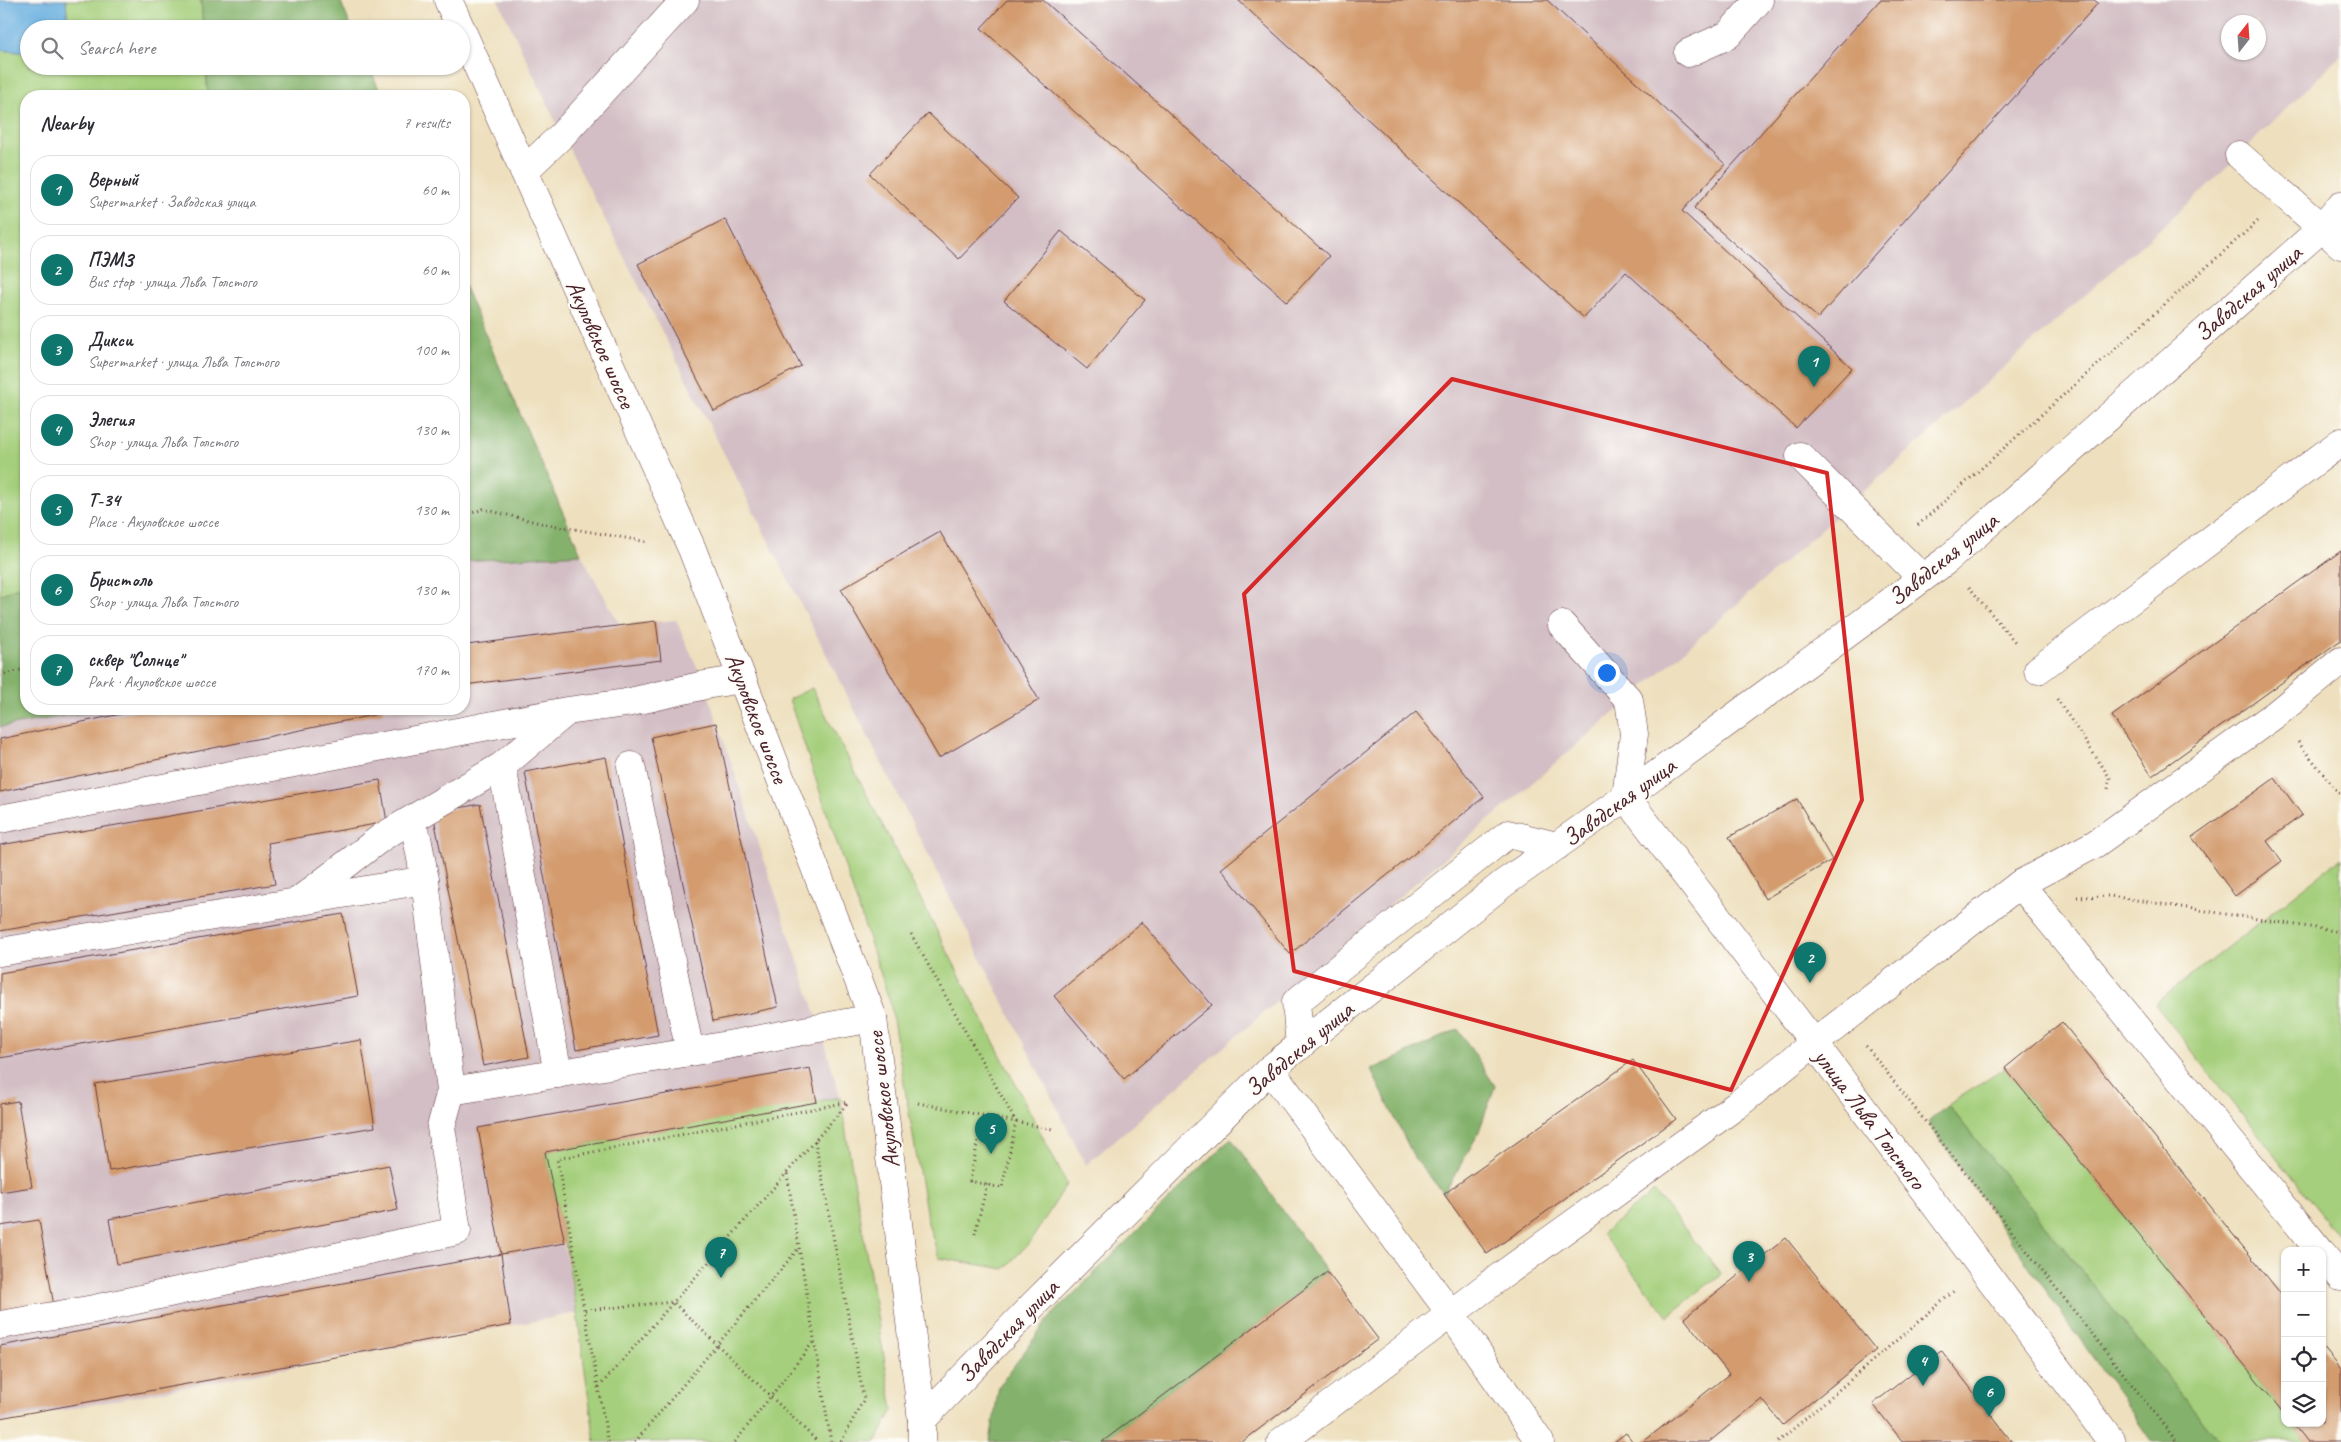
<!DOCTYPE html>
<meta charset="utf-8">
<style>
:root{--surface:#fff;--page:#f2f2f3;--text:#2b2b33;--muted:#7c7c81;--line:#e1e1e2;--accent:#0f766e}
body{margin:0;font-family:Caveat,sans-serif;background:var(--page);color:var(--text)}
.controls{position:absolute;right:15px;bottom:15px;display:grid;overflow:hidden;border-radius:10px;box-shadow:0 1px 4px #0004}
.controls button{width:45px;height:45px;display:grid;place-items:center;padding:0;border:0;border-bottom:1px solid var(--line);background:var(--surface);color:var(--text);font:25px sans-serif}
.compass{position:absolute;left:2221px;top:15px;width:45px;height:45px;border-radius:50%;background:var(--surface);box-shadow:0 1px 4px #0004;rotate:17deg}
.you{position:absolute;left:1606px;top:672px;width:18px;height:18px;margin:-12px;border:4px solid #fff;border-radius:50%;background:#1a73e8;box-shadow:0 0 0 8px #1a73e833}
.badge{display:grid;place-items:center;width:32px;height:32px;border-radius:50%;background:var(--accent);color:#fff;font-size:16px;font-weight:700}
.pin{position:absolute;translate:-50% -41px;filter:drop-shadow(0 1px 2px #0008)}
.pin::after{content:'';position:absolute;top:26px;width:18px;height:15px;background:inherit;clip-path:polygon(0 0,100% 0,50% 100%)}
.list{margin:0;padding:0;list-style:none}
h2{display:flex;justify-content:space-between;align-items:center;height:65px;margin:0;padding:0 20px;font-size:21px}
h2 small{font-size:16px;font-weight:400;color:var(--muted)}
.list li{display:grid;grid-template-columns:32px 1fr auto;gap:15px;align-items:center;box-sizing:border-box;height:70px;margin:0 10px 10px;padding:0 10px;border:1px solid var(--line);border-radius:20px}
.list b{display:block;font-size:19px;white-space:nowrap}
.list p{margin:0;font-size:16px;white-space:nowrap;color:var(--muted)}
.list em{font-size:16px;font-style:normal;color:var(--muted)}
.icon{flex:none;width:28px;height:28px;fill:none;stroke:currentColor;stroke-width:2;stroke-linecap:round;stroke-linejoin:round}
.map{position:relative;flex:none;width:2341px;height:1442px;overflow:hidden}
.search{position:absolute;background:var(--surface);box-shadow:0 1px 4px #0004;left:20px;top:20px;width:450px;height:55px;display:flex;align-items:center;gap:12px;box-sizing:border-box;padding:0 18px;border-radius:28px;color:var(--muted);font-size:19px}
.panel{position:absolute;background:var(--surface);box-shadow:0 1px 4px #0004;left:20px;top:90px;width:450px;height:625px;border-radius:20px}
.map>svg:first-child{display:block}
.industrial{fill:#d2bec4;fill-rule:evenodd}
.green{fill:#a5cf7c;stroke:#787754}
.forest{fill:#84b26c;stroke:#67684c}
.water{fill:#6ab0e0;stroke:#5a6886}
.building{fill:#d39b6e}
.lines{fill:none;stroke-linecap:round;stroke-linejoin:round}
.minor-casing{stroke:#633c41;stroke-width:29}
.path{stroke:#633c41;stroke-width:3;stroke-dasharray:1 4;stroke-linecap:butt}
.minor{stroke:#fff;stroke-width:28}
.marked{fill:none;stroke:#d62828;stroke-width:4;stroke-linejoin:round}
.labels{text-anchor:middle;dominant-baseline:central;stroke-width:4;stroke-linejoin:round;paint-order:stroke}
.street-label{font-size:24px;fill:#4a1f2b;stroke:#fdfcf7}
</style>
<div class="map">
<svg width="2341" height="1442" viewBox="0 0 2341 1442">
<rect width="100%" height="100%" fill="#fdfcf7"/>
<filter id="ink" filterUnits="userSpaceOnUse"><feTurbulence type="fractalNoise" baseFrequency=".02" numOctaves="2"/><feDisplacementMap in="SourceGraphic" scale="10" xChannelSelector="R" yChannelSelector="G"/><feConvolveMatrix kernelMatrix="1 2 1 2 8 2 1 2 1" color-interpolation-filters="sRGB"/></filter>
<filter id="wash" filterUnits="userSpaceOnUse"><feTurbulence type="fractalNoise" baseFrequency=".0096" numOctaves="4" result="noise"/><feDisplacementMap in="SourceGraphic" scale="20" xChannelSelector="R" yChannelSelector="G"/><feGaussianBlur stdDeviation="1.12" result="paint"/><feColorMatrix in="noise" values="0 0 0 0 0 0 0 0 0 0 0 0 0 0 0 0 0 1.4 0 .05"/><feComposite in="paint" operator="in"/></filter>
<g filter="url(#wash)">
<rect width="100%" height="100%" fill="#eee0be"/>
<!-- industrial -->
<g class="industrial">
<path d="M498 0H2341V55L2199 194 1629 700 1086 1165 562 135ZM2228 22H2258V52H2228Z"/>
<polygon points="581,554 620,625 676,620 705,685 821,1029 840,1097 545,1152 577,1313 0,1422 0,727 105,709 464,709 464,561"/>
</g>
<!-- green -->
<g class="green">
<polygon points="66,0 201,0 203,29 68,29"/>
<polygon points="0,50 29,53 29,66 206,66 208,96 26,96 26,583 0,595"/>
<polygon points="812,688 1067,1184 1030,1242 1004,1269 939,1258 928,1223 890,1002 789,699"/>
<polygon points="2341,858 2341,1239 2155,1004"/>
<polygon points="2005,1068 2285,1415 2285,1423 2292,1423 2307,1442 2220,1442 1948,1105"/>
<polygon points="840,1097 893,1410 876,1442 595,1442 577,1313 565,1243 545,1152"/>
<polygon points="1654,1191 1721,1274 1668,1316 1602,1234"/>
</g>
<!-- forest -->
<g class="forest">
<polygon points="201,0 340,0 352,29 203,29"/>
<polygon points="206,66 369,66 382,96 208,96"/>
<polygon points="464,285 581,554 464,561"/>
<polygon points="26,583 26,709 105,709 0,727 0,595"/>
<polygon points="1458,1029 1495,1086 1478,1134 1444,1194 1415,1159 1371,1070"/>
<polygon points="1948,1105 2220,1442 2152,1442 1928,1122"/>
<polygon points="1231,1138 1327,1272 1102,1442 990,1442 999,1386 1050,1317"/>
</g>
<!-- water -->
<polygon class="water" points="0,0 66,0 68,29 29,29 29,53 0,50"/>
<g id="blocks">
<!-- building -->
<g class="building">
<polygon points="1007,0 1043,0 1329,256 1287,302 981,28"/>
<polygon points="1238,0 1547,0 1725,164 1682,211 1852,368 1796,428 1626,272 1584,318"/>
<polygon points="1880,0 2094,0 2098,3 1818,318 1694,208"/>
<polygon points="928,113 1018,198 959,259 870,174"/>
<polygon points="725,219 801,366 714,411 638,264"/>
<polygon points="1061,231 1145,300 1087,369 1004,301"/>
<polygon points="940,532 1039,700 939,758 841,589"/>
<polygon points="2341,551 2341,640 2152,776 2112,716"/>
<polygon points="656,621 661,660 464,685 464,632 467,645"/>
<polygon points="145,709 382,709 383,713 0,792 0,739"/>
<polygon points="1416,712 1484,797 1290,954 1221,869"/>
<polygon points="716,723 778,1007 713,1021 651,737"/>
<polygon points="606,757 658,1035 576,1050 525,772"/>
<polygon points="2275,778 2302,815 2267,841 2282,861 2235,896 2192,837"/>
<polygon points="380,780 387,822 268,843 275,884 0,931 0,845"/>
<polygon points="1797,799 1832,860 1765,899 1729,837"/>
<polygon points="480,804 529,1057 483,1066 433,813"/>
<polygon points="343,914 358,996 0,1058 0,973"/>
<polygon points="1142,922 1212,1005 1124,1079 1054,996"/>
<polygon points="2062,1022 2285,1299 2285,1415 2005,1068"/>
<polygon points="361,1040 375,1127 109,1171 95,1084"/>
<polygon points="1633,1060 1676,1119 1487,1254 1444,1194"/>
<polygon points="810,1068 817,1102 545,1152 565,1243 501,1254 511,1325 0,1418 0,1346 501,1254 478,1128"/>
<polygon points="18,1101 32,1187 0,1192 0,1104"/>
<polygon points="389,1165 398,1210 117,1264 109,1219"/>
<polygon points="39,1220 54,1306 0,1315 0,1226"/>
<polygon points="1786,1238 1876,1350 1783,1425 1762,1399 1709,1442 1643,1442 1729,1374 1684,1318"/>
<polygon points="1327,1272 1378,1339 1242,1442 1102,1442"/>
<polygon points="2322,1346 2341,1369 2341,1442 2307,1442 2292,1423 2322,1423"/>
<polygon points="1941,1350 2012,1442 1903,1442 1873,1404"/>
<polygon points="1626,1433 1633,1442 1614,1442"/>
</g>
</g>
</g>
<g filter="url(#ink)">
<use href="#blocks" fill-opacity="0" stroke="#633c41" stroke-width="1"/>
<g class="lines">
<!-- minor casing -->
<g class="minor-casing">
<g id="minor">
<polyline points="448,0 461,29"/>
<polyline points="461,29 692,549 873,1018 922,1420 922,1442"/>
<polyline points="1688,53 1728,35 1759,0"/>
<polyline points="2239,155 2341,245"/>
<polyline points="524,171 562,135 685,0"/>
<polyline points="1800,456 1922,578"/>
<polyline points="1562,625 1629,700 1634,734 1626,797"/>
<polyline points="2038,670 2341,442"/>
<polyline points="502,766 558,1074"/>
<polyline points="631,766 690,1052"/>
<polyline points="1626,797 1814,1043 2112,1442"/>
<polyline points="0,819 567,711 626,703 705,685 742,679"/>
<polyline points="2020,884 2095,844 2276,714 2341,661"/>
<polyline points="301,901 425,880"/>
<polyline points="0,952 297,902 382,837 502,766 566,712"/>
<polyline points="1300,1046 1296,1002 1508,834 1557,846"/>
<polyline points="1270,1069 1451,1314 1540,1442"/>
<polyline points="451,1091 690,1052 873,1018"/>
<polyline points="2322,1254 2341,1277"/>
<polyline points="0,1325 94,1309 457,1231 441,1127 451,1091 425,880 417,837"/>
<polyline points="922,1420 1033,1305 1270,1069 1504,883 1626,797 1947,560 2322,228 2341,205"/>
<polyline points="1281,1442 1494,1281 1737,1105 1814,1043 2020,884 2320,1251"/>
</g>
</g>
<!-- path -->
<g class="path">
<polyline points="464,516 483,509 540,523 648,542"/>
<polyline points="1918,525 2258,221"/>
<polyline points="1969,587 2015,642"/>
<polyline points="0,675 26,669"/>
<polyline points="2057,699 2110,778 2108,789"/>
<polyline points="2298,742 2341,796"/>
<polyline points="2077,897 2110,896 2341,932"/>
<polyline points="911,934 1016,1122 1002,1188 970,1181 983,1115"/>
<polyline points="1866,1046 2177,1442"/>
<polyline points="918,1103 1053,1129"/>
<polyline points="815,1141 864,1399 841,1442"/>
<polyline points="787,1174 831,1442"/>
<polyline points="975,1234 987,1184"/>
<polyline points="585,1310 673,1302 818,1442"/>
<polyline points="599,1387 847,1104"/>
<polyline points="608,1442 557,1159 848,1102"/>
<polyline points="635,1442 799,1248"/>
<polyline points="735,1442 814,1341"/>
<polyline points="1778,1442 1954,1291"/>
</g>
<!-- minor -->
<use href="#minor" class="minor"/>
</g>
</g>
<!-- marked area -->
<path class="marked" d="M1452 379 1827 473 1862 800 1731 1090 1294 971 1244 594Z"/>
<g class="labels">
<!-- street labels -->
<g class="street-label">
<text transform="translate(2248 293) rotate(-41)">Заводская улица</text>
<text transform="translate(601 344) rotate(66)">Акуловское шоссе</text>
<text transform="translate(1943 559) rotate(-39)">Заводская улица</text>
<text transform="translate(757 718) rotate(69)">Акуловское шоссе</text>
<text transform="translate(1619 802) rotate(-36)">Заводская улица</text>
<text transform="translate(1299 1049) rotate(-40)">Заводская улица</text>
<text transform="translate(883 1100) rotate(-97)">Акуловское шоссе</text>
<text transform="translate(1870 1119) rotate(53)">улица Льва Толстого</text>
<text transform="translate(1008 1331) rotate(-46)">Заводская улица</text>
</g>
</g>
</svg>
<div class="controls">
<button>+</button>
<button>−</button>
<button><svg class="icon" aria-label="locate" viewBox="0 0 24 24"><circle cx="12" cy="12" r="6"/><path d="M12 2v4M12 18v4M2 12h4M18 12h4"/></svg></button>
<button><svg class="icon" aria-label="layers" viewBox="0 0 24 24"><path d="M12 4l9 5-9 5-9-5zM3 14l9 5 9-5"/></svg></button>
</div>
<svg class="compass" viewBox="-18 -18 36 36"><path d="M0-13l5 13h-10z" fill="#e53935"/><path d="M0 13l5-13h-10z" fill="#7c7c81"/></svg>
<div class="you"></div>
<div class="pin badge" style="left:1814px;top:387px">1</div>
<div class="pin badge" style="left:1810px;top:983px">2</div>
<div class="pin badge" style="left:1749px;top:1282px">3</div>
<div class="pin badge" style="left:1923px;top:1386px">4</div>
<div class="pin badge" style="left:991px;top:1154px">5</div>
<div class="pin badge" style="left:1989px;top:1417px">6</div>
<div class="pin badge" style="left:721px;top:1278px">7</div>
<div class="search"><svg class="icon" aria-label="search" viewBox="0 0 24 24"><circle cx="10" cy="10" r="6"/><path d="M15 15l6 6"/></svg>Search here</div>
<section class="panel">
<h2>Nearby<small>7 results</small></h2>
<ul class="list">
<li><span class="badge">1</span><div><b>Верный</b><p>Supermarket · Заводская улица</p></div><em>60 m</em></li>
<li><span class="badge">2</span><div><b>ПЭМЗ</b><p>Bus stop · улица Льва Толстого</p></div><em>60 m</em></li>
<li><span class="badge">3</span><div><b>Дикси</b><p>Supermarket · улица Льва Толстого</p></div><em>100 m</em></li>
<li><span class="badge">4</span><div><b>Элегия</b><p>Shop · улица Льва Толстого</p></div><em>130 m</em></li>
<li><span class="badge">5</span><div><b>Т-34</b><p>Place · Акуловское шоссе</p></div><em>130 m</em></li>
<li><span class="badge">6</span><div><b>Бристоль</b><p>Shop · улица Льва Толстого</p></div><em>130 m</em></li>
<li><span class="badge">7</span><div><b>сквер &quot;Солнце&quot;</b><p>Park · Акуловское шоссе</p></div><em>170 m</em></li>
</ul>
</section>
</div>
